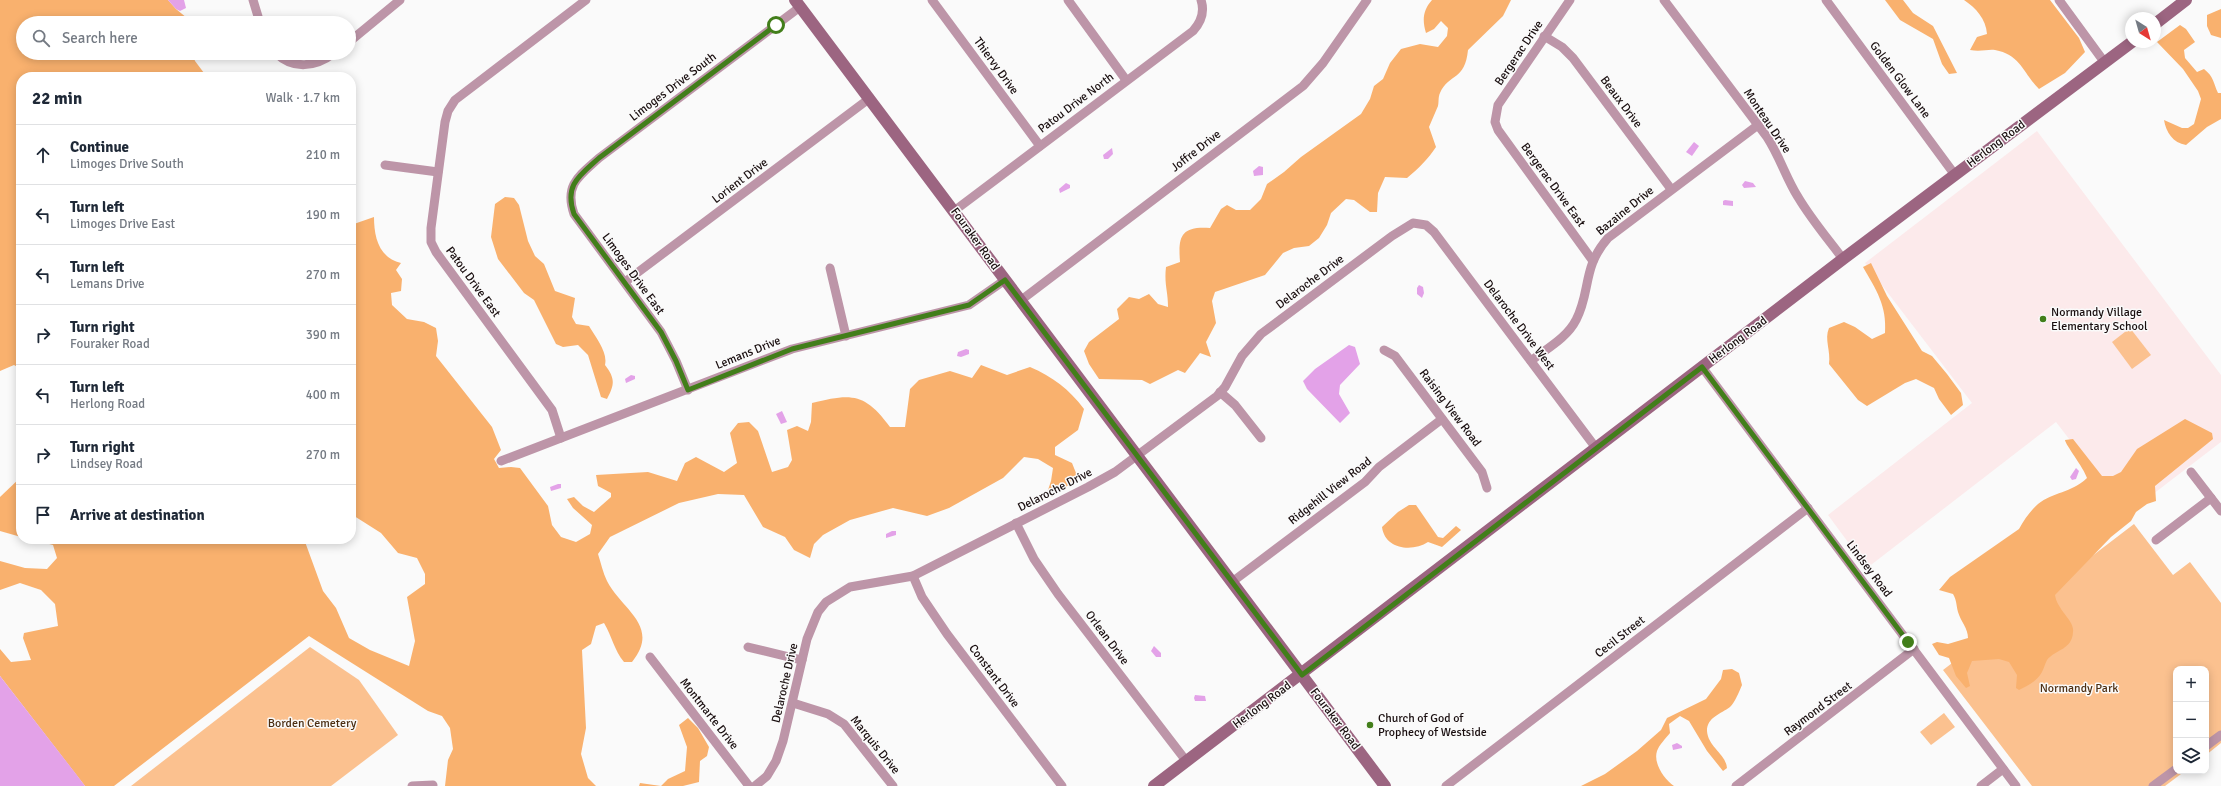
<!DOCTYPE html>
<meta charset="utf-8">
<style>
:root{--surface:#fff;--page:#f6f6f7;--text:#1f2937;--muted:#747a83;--line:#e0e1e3}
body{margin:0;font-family:Signika,sans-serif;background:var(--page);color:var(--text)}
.controls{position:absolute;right:12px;bottom:12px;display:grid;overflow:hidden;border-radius:8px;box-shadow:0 2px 10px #0003}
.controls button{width:36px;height:36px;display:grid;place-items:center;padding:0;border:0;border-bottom:1px solid var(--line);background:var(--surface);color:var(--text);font:20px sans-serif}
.compass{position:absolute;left:2125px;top:12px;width:36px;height:36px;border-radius:50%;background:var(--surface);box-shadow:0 2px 10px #0003;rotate:143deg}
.stop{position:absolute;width:12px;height:12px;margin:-9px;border:3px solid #427e1a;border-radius:50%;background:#fff}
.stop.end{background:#427e1a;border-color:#fff;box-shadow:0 1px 4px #0008}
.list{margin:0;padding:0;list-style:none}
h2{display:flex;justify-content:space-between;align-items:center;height:52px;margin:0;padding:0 16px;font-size:17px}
h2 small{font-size:13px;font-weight:400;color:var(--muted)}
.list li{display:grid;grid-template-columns:26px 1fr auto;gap:12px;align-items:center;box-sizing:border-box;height:60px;padding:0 16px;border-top:1px solid var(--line)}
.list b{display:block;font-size:15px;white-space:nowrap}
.list p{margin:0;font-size:13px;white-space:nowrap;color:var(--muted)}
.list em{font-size:13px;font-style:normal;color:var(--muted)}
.icon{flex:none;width:22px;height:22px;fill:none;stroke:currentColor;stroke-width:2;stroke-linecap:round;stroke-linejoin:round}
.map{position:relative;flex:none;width:2221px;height:786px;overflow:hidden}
.search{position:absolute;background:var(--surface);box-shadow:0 2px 10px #0003;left:16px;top:16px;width:340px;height:44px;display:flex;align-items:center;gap:10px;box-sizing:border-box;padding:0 14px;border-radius:22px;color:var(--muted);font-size:15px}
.panel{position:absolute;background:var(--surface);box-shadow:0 2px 10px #0003;left:16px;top:72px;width:340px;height:472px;border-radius:16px}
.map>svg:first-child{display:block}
.built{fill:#fceaeb}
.green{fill:#fbc18f}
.forest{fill:#f9b16e}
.water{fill:#e3a2e8}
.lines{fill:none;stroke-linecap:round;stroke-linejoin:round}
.street{stroke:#bd95a8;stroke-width:9}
.secondary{stroke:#9c6581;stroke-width:12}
.route{stroke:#427e1a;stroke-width:5}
.poi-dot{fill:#427e1a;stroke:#fafafa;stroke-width:1.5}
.labels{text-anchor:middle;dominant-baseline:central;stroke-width:3;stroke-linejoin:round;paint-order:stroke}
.street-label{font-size:12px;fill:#190e0f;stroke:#fafafa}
.poi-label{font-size:12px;fill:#190e0f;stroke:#fafafa;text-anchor:start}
.park-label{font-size:12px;fill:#4d2f13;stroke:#fafafa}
</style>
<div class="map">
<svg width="2221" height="786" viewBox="0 0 2221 786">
<rect width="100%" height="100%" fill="#fafafa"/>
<!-- built -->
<polygon class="built" points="2037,131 2221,375 2221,442 2127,514 2056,422 1867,568 1828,515 1972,403 1865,263"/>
<!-- green -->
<g class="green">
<polygon points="2130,328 2151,355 2132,369 2112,342"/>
<polygon points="2134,524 2173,575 2190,562 2221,603 2221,743 2206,755 2206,669 2176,669 2176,771 2185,771 2165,786 2032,786 1943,670"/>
<polygon points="310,647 359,680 398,735 331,786 131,786"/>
<polygon points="1944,713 1955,727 1931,745 1920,732"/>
</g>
<!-- forest -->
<g class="forest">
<polygon points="0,0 168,0 176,9 193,23 23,23 23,53 192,53 195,61 207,77 21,77 21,369 14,365 0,371"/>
<path d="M1432 0H1511L1503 16 1468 50C1465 81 1449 73 1440 93 1438 97 1439 102 1438 106 1435 113 1432 120 1429 127L1436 147C1429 158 1418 169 1407 178L1385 177 1378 193 1377 212H1370L1354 200 1346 199 1331 213 1327 225 1319 238 1309 246 1294 248 1283 253 1265 275 1215 292 1212 301 1216 323 1206 342 1211 357 1200 353 1185 373 1178 370 1150 384 1142 380 1099 379 1089 364 1084 351 1089 342 1119 319 1117 309 1129 297 1139 299 1149 294 1158 304 1168 307C1168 291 1164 284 1166 267L1180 262C1178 236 1181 226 1210 228L1221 209 1227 205 1236 210H1250L1261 199 1267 184 1284 172 1301 157 1361 114 1370 99 1374 86 1383 79 1390 63 1401 49 1420 44 1438 47 1447 36 1448 28 1441 21 1434 29 1426 33C1422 20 1423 10 1432 0Z"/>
<polygon points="1885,0 1903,0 1913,13 1933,26 1957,73 1949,74 1942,64 1933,39 1900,20"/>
<path d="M1964 0H2050L2079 38 2085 52 2065 73 2039 89C2023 73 2021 55 1995 50 1988 49 1981 52 1970 50L1977 37 1987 34C1986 19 1976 8 1964 0Z"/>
<polygon points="2221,9 2221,38 2211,35 2207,26 2207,15"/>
<path d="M2180 25 2186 29 2195 42 2184 50 2185 58 2197 72 2204 69C2214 77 2213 82 2218 93H2221V119L2207 127 2186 145C2173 143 2166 132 2164 120L2182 128H2188L2194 124 2201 99 2198 91 2183 69 2157 42Z"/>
<path d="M505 197 514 198 519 205 528 241 535 256 544 264 555 291 575 298 572 317 576 324 589 326C596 338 608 352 605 365 615 378 615 384 607 399L601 397 588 355 578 345 563 347 556 344 534 300 524 293 498 259 491 237 495 204Z"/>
<path d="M374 217C374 237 379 258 401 263L396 270 402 279 401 291 391 293 392 305 407 319 424 322 436 328 438 341 436 356 492 427 501 450 494 459 499 468 511 467 520 468 548 506 552 525 561 537 576 542 590 534 592 525 573 508 567 499 574 497 583 506 594 512 611 497V493L598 486 596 475 648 472 677 481 685 463 696 457 724 472 737 463 730 433 738 423 749 422 758 431 772 472 788 467 792 460 787 430 797 426 808 431 811 422 812 403C852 393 865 393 890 427H905L910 389 919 380 950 371 972 378 981 365 1007 375 1030 367C1053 377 1069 389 1084 409L1078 430 1055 447V455L1072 463 1078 478 1052 497 1047 493 1051 481 1053 468 1038 459 1024 457 1003 478 949 508 927 516 893 508 850 520 823 535 814 544 810 558 794 550 785 537 763 527 744 495 718 494 679 503 610 537 598 554C601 563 603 573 607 581 622 610 661 626 632 662H624C614 650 612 636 604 623L596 626 591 644 582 650 586 728 581 754 588 778 596 786H445L448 760 453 749 450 728 442 716 428 711 309 636 114 786H85L0 676V649L11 662 31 660 23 638 24 633 58 626 55 604 41 590 20 583 0 590V561L25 568 47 569 57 558 53 545 30 539H304L323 591 336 608 349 638 370 650 409 666 415 641 407 597 425 584V574L417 558 398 553 381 533 351 514V225Z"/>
<path d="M1871 263 1887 296 1922 351 1932 356 1947 374 1961 393 1963 405 1951 415 1939 399 1934 388 1916 379 1905 383 1867 406 1858 400 1829 364C1831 351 1824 339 1829 328L1844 322 1855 327 1872 339 1885 333C1887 305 1876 290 1863 267Z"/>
<path d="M2185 419 2212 433 2213 439 2155 486 2156 501 2147 504 2136 512 2131 521 2111 537 2055 595C2057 610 2075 621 2073 632 2072 650 2056 649 2047 660 2045 664 2044 668 2042 672 2037 681 2028 686 2019 690L2016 688 2017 675 2009 662 1999 659 1972 661 1967 673 1970 686 1966 688 1956 676 1949 658 1939 655 1932 644 1937 642 1948 644 1968 638C1968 628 1961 622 1958 612 1956 605 1957 601 1953 594L1939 590 1950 577 2019 529C2024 520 2030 511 2038 504 2053 492 2071 493 2087 478 2084 468 2065 444 2065 440L2073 439 2102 476H2113L2121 472 2137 449Z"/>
<polygon points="21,477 21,537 0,531 0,497"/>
<path d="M1409 505H1416L1438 537 1443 538 1456 526 1461 530 1442 547 1428 542C1413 552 1385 550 1382 527L1398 512Z"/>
<path d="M1732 669 1739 673 1742 685C1739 692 1735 702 1730 707 1721 714 1707 717 1707 731 1708 747 1726 754 1727 768L1723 771 1707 751 1689 721 1680 716 1669 724 1670 733C1666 738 1659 745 1657 751 1653 763 1664 779 1674 786H1581L1605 774 1637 751 1661 730 1667 718 1706 699 1721 679 1723 670Z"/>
<polygon points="688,718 698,728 709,747 707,756 700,761 699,782 683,786 639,786 640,783 661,786 668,779 685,771 687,747 679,725"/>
</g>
<!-- water -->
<g class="water">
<polygon points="168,0 184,0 186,8 180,11 176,9"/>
<polygon points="1694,142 1699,146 1692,156 1686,152"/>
<polygon points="1112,148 1113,154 1108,159 1104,159 1103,155"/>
<polygon points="1259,166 1263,167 1263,175 1254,176 1253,171"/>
<polygon points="1745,181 1753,183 1756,187 1744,188 1742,185"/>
<polygon points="1066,183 1070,185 1070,188 1060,193 1059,189"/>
<polygon points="1725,200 1733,201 1733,206 1723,205 1723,201"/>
<polygon points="1419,285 1423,287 1424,293 1422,298 1417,294 1417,288"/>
<polygon points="1349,345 1355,347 1360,364 1340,385 1339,394 1350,413 1340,423 1307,389 1303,381 1315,369"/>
<polygon points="966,349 969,350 969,354 961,357 957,356 958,352"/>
<polygon points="631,375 635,376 635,379 626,383 625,379"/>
<polygon points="782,411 787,422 781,424 776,414"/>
<polygon points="2076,468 2079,471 2076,479 2072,480 2070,477"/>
<polygon points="558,484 561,484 561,488 551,491 550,487"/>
<polygon points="892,531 896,531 896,535 886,538 886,534"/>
<polygon points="1154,646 1161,653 1161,657 1156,657 1151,651"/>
<polygon points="0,676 76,774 85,786 0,786"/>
<polygon points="1195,695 1205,696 1206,701 1195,701 1194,698"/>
<polygon points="1677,743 1682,746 1682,748 1673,750 1672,745"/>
</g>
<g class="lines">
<!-- street -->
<g class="street">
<polyline points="253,0 260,23"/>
<polyline points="932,0 1040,146"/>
<polyline points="1068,0 1126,80"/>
<polyline points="1570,0 1498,105 1495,122 1498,130 1593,261"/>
<path d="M1664 0 1767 137C1780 157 1786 178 1798 197 1811 219 1828 239 1843 259"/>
<polyline points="1826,0 1955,175"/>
<polyline points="2059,0 2105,63"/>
<polyline points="1544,36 1562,47 1573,58 1671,189"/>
<polyline points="349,42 400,0"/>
<path d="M276 53C293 70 316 67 334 53"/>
<polyline points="385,165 438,172"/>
<path d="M954 211 1193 31C1201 22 1205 12 1201 0"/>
<polyline points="830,268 846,336"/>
<polyline points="625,282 870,98"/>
<polyline points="1020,301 1303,86 1323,63 1367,0"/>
<polyline points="1384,350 1395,356 1482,472 1487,488"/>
<path d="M1531 361C1546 349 1567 338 1576 320 1591 292 1582 267 1608 238L1758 125"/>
<polyline points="1702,367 2016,786"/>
<path d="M688 390 676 361 661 332 574 214C564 185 579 176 599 158L800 7"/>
<polyline points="1220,392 1235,405 1261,438"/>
<polyline points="561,438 552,410 436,252 431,242 431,228 445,122 448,111 455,100 586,0"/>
<polyline points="501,461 792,349 969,305 1005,280"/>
<polyline points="2191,472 2221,511"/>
<polyline points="1016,523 1034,559 1058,594 1187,762"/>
<polyline points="2156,540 2211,498"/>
<polyline points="913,576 922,597 947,634 1062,786"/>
<polyline points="1232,582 1365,482 1379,467 1442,419"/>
<polyline points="748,647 802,660"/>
<polyline points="650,657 749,786"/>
<polyline points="793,703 828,714 844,724 893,786"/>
<polyline points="2206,746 2221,735"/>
<polyline points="412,786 433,785"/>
<polyline points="755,786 767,776 776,761 783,741 807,639 818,612 826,602 850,587 913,576 1088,487 1115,472 1217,396 1225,387 1242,356 1261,334 1392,236 1413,223 1426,225 1434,232 1596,448"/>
<polyline points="1446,786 1808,508"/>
<polyline points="1736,786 1914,649"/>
<polyline points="1981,786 2003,769"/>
<polyline points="2153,786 2176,769"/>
</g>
<!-- secondary -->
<g class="secondary">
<polyline points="795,0 1385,786"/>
<polyline points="2155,24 2186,0"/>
<polyline points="1154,786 1843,259 2132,42"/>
</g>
</g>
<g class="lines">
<!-- route -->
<path class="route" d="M776 25 599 158C579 176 564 185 574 214L661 332 676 361 688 390 792 349 969 305 1005 280 1302 675 1702 367 1908 642"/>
</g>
<!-- markers -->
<g class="poi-dot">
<circle cx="2043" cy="319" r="4"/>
<circle cx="1370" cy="725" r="4"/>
</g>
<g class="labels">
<!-- street labels -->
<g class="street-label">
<text transform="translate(1519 53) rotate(-56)">Bergerac Drive</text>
<text transform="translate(996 66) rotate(54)">Thiervy Drive</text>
<text transform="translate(1900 80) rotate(53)">Golden Glow Lane</text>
<text transform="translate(673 87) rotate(-37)">Limoges Drive South</text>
<text transform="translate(1621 102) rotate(53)">Beaux Drive</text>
<text transform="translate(1076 103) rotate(-37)">Patou Drive North</text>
<text transform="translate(1767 121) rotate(56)">Monteau Drive</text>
<text transform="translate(1996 144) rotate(-37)">Herlong Road</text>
<text transform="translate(1196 151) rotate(-38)">Joffre Drive</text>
<text transform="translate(740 181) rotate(-37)">Lorient Drive</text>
<text transform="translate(1553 185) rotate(54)">Bergerac Drive East</text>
<text transform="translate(1625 211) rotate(-39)">Bazaine Drive</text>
<text transform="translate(975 239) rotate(54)">Fouraker Road</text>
<text transform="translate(633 274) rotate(54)">Limoges Drive East</text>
<text transform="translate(473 282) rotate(54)">Patou Drive East</text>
<text transform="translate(1310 282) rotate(-37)">Delaroche Drive</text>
<text transform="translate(1519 325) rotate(53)">Delaroche Drive West</text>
<text transform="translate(1738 340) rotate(-37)">Herlong Road</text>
<text transform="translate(748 353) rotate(-22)">Lemans Drive</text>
<text transform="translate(1450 408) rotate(53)">Raising View Road</text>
<text transform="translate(1055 490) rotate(-27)">Delaroche Drive</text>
<text transform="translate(1330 491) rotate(-38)">Ridgehill View Road</text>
<text transform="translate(1869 569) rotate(53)">Lindsey Road</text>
<text transform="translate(1620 637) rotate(-38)">Cecil Street</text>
<text transform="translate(1107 638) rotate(53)">Orlean Drive</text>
<text transform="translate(994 676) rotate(53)">Constant Drive</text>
<text transform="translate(785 683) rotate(-77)">Delaroche Drive</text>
<text transform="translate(1262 705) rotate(-37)">Herlong Road</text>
<text transform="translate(1818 709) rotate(-37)">Raymond Street</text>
<text transform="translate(709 714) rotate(52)">Montmarte Drive</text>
<text transform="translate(1335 719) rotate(53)">Fouraker Road</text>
<text transform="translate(875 745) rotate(51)">Marquis Drive</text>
</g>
<!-- poi labels -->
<g class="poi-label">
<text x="2051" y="312">Normandy Village<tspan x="2051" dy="14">Elementary School</tspan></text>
<text x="1378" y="718">Church of God of<tspan x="1378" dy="14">Prophecy of Westside</tspan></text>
</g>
<!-- park labels -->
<g class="park-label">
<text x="2079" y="688">Normandy Park</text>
<text x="312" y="723">Borden Cemetery</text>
</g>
</g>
</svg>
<div class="controls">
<button>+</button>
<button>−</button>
<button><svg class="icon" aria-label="layers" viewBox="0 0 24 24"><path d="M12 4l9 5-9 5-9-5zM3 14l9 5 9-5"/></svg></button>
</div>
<svg class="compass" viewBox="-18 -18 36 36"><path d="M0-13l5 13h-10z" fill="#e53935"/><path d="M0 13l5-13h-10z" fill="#747a83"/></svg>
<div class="stop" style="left:776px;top:25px"></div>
<div class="stop end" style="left:1908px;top:642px"></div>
<div class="search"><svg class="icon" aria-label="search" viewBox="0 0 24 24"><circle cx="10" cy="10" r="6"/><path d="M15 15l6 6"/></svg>Search here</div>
<section class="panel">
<h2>22 min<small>Walk · 1.7 km</small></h2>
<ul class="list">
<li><svg class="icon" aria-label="ahead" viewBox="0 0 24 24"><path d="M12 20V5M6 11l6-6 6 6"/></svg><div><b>Continue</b><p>Limoges Drive South</p></div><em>210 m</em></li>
<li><svg class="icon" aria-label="left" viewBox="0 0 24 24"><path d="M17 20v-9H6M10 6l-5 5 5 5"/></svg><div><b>Turn left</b><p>Limoges Drive East</p></div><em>190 m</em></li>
<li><svg class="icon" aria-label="left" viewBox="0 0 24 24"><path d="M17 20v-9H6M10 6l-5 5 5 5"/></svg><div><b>Turn left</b><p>Lemans Drive</p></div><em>270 m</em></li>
<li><svg class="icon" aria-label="right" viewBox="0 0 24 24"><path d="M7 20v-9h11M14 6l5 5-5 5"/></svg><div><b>Turn right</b><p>Fouraker Road</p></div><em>390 m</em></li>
<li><svg class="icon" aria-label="left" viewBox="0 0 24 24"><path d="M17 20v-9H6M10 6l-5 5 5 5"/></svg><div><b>Turn left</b><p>Herlong Road</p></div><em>400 m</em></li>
<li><svg class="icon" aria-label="right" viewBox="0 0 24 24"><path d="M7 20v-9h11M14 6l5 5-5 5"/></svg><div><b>Turn right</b><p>Lindsey Road</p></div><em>270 m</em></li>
<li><svg class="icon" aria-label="arrive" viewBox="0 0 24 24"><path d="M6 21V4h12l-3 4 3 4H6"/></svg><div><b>Arrive at destination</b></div></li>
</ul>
</section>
</div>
